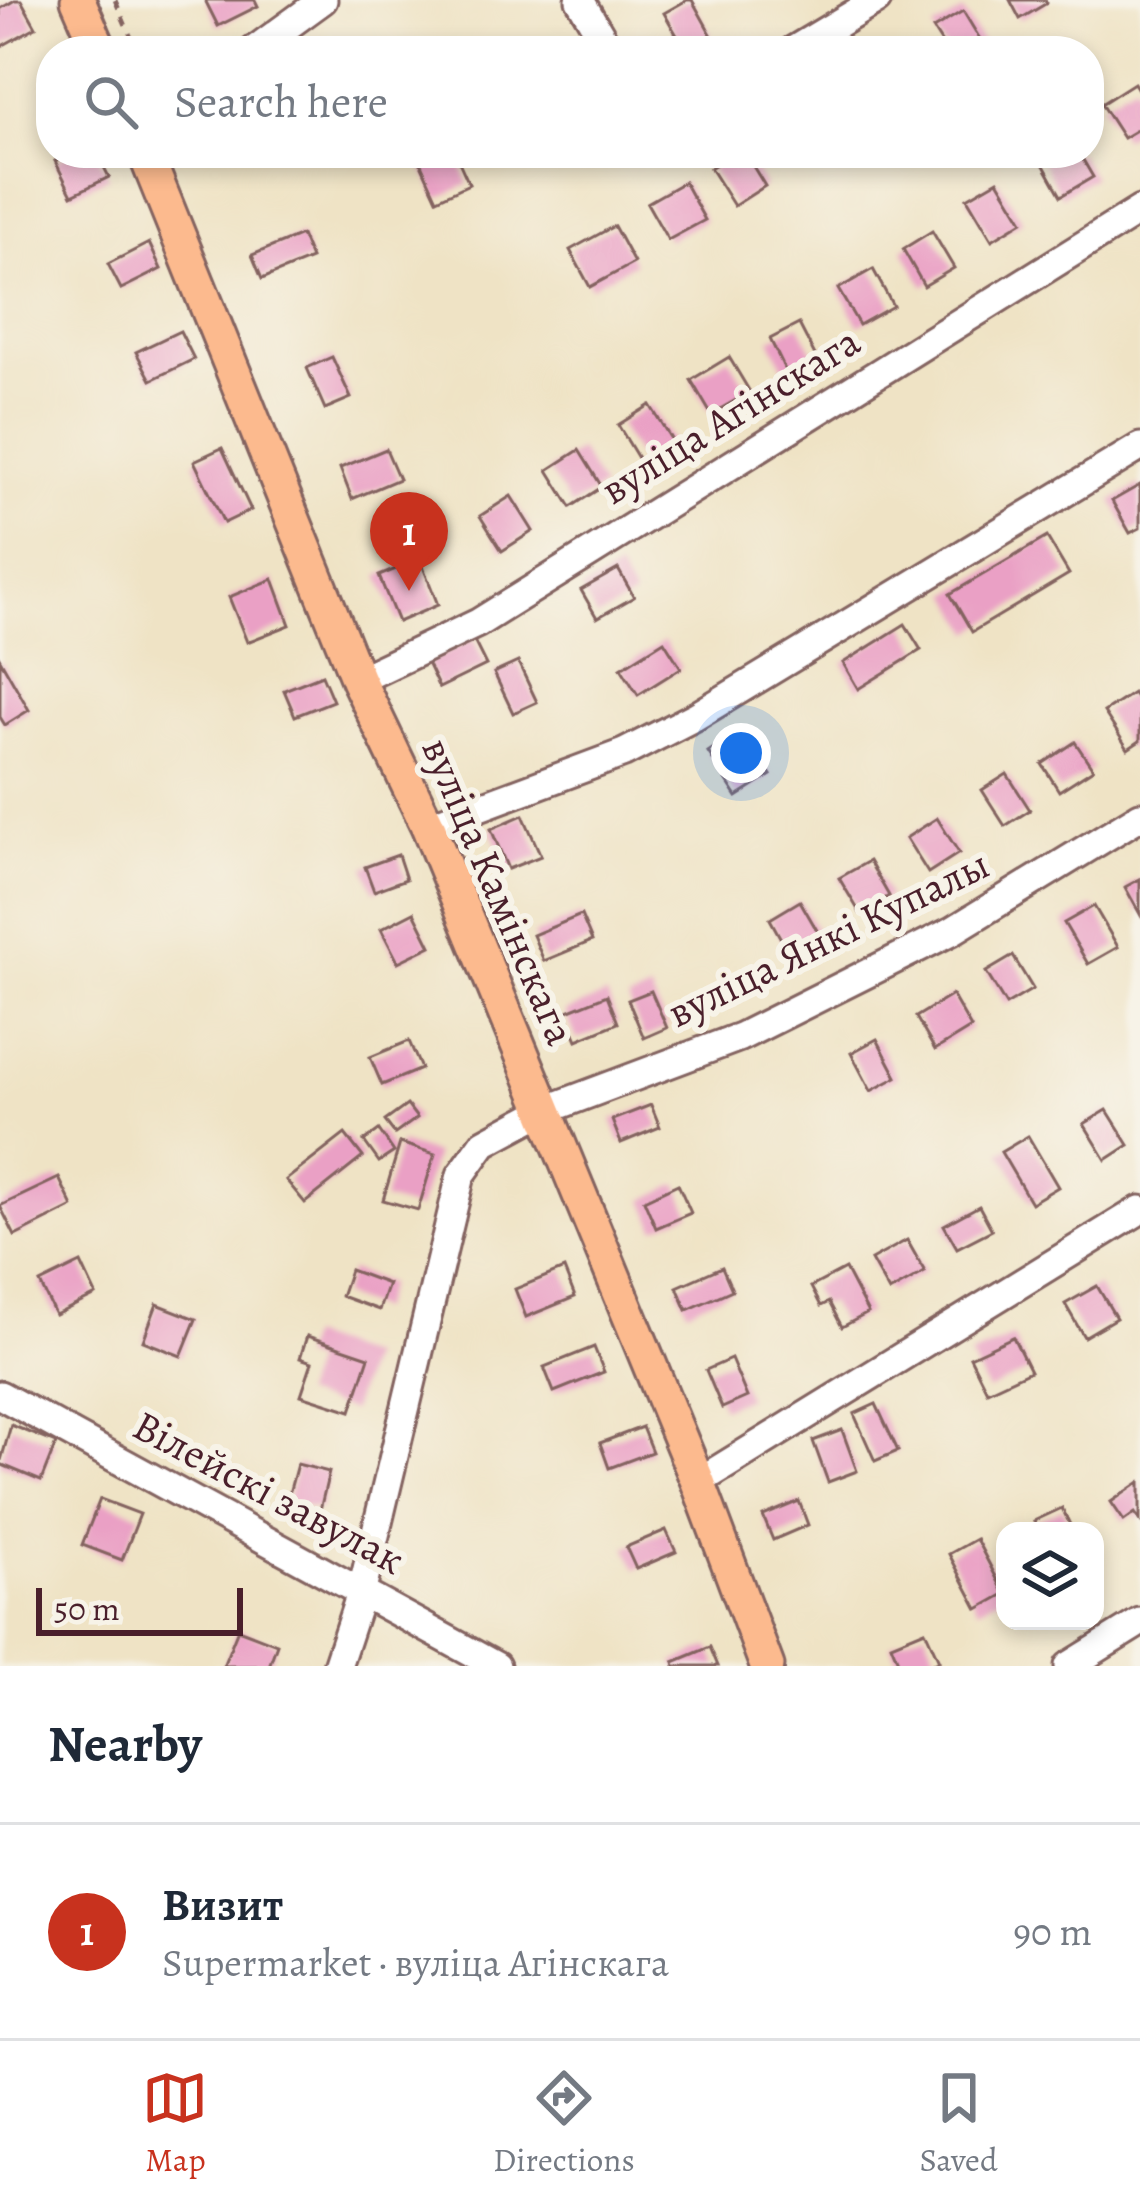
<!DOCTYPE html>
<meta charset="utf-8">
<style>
:root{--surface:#fff;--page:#f2f2f3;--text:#1f2937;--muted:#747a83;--line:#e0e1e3;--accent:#c8321e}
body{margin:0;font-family:Alegreya,serif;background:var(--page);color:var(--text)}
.controls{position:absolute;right:36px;bottom:36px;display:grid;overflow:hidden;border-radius:24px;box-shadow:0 6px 18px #0003}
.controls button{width:108px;height:108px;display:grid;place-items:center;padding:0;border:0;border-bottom:3px solid var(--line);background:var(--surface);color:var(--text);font:60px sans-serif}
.scale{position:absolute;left:36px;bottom:30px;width:207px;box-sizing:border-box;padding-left:12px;border:6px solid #4a1f2b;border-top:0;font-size:33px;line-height:42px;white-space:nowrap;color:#4a1f2b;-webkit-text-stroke:9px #f7f3e8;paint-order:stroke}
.you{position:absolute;left:741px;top:753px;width:42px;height:42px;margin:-30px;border:9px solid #fff;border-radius:50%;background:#1a73e8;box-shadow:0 0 0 18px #1a73e833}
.badge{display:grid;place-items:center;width:78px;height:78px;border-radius:50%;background:var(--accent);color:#fff;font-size:39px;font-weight:700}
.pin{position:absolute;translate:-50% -99px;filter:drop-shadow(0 3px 6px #0008)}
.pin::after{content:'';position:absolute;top:63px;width:42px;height:36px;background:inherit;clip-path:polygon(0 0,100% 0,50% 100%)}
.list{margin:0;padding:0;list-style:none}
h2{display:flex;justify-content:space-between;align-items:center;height:156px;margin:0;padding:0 48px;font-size:51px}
h2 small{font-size:39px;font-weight:400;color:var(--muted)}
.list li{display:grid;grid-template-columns:78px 1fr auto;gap:36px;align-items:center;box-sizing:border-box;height:216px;padding:0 48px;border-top:3px solid var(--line)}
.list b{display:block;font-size:45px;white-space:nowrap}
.list p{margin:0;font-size:39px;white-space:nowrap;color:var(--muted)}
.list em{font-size:39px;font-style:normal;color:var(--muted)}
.icon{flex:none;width:66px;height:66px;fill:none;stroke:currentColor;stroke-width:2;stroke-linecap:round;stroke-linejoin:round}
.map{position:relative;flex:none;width:1140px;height:1666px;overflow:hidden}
.search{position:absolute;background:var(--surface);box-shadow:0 6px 18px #0003;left:36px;right:36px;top:36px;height:132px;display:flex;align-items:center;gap:30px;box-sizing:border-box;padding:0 42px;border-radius:48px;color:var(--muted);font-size:45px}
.sheet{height:372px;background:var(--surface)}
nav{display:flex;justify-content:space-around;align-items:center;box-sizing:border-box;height:168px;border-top:3px solid var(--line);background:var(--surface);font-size:33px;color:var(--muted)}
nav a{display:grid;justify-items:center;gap:6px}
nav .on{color:var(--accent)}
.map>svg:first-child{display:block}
.building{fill:#eaa0c5}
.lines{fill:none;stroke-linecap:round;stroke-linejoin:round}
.minor-casing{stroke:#846461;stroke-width:33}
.major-casing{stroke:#846461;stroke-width:39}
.path{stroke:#846461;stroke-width:4.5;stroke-dasharray:9 9;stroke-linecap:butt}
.minor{stroke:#fff;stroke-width:27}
.major{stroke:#fcba8e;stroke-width:33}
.labels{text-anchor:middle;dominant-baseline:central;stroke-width:12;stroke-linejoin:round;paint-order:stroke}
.street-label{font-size:42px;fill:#4a1f2b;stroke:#f7f3e8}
</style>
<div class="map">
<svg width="1140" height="1666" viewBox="0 0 1140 1666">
<rect width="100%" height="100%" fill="#f7f3e8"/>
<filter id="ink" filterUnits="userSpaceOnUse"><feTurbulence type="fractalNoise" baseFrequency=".00833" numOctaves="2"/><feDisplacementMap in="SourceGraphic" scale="24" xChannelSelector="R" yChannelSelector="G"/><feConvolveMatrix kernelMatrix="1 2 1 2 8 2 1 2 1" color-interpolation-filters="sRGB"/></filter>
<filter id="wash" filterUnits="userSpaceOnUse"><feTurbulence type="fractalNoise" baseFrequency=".004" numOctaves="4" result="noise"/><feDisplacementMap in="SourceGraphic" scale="48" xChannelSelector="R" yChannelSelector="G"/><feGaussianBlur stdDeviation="2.7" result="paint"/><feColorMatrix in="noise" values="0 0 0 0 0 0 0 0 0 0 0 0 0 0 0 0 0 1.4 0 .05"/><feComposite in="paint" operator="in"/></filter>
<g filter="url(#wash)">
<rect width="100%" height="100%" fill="#efe3c5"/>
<g id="blocks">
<!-- building -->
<g class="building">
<polygon points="15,0 21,0 36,27 0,47 0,9"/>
<polygon points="205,0 255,0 258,6 218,26"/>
<polygon points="687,0 692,0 712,36 686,51 664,13"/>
<polygon points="1010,0 1045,0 1047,3 1020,19"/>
<polygon points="963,11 986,49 983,51 947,51 933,29"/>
<polygon points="1134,83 1140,93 1140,128 1123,138 1101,104"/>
<polygon points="72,153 97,153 109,177 72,195 55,161"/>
<polygon points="416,153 455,153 469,184 437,199"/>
<polygon points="734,153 745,153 765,186 734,206 710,168"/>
<polygon points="1037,153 1079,153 1093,177 1061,196"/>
<polygon points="998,180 1023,221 992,240 967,198"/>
<polygon points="684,182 705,220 668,240 647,203"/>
<polygon points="614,226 634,263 590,287 570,250"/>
<polygon points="932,231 954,268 924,286 903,249"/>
<polygon points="301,235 311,259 262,279 252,255"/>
<polygon points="149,243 161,269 121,289 108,264"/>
<polygon points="873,269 893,306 859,325 838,289"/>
<polygon points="799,324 817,359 787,374 770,339"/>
<polygon points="180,331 194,359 151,380 136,352"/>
<polygon points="332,357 351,398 325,409 307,368"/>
<polygon points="729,357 750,392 711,414 691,380"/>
<polygon points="650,405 674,444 641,463 618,425"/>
<polygon points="222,448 251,510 224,523 194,461"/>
<polygon points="386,449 399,479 352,499 340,468"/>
<polygon points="579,450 602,487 571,507 548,470"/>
<polygon points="1140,485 1140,528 1130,533 1112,501"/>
<polygon points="511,496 533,531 502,551 480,516"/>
<polygon points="1047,537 1069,574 972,632 950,594"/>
<polygon points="420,559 438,605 398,622 379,576"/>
<polygon points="618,569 634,597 597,618 581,590"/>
<polygon points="273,579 290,625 247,642 229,597"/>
<polygon points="905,624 921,650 858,689 843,663"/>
<polygon points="473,639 486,665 439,688 427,663"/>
<polygon points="664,641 681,668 638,695 621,668"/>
<polygon points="0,659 29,710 5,725 0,717"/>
<polygon points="518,662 537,702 513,713 494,673"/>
<polygon points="322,675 333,701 295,716 284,690"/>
<polygon points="1133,693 1140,704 1140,741 1128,749 1104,712"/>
<polygon points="742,729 771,775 737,797 708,752"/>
<polygon points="1075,742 1093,769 1059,791 1042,764"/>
<polygon points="1007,774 1030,810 1005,826 982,790"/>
<polygon points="523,815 541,856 508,869 491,829"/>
<polygon points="937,818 959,853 928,873 906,838"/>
<polygon points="398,855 406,879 374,891 365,867"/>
<polygon points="869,861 889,896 860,913 839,878"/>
<polygon points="1140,879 1140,914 1125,887"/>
<polygon points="800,901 822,939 791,957 770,919"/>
<polygon points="1094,906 1118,947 1088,964 1064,923"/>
<polygon points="414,912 431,946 398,962 381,929"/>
<polygon points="581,915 592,941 544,961 533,935"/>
<polygon points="1013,956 1033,989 1006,1005 986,972"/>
<polygon points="651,991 667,1028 644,1038 628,1000"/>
<polygon points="607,995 618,1023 577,1040 565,1012"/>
<polygon points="952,995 971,1028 935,1050 916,1017"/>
<polygon points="877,1039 897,1077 871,1091 851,1053"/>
<polygon points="409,1041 421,1069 382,1085 370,1057"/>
<polygon points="407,1105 417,1118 395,1134 385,1121"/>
<polygon points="651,1105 660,1127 621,1143 612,1120"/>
<polygon points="1107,1110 1129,1145 1106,1160 1084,1124"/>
<polygon points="379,1130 394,1152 379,1162 364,1141"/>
<polygon points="345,1134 363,1157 305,1203 286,1180"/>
<polygon points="1028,1136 1058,1187 1031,1203 1001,1152"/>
<polygon points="400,1143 435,1154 418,1210 383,1200"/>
<polygon points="59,1178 73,1207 15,1236 0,1206"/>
<polygon points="678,1184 691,1213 656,1228 644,1200"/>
<polygon points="979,1206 992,1230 957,1248 944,1225"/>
<polygon points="907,1240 925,1272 889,1292 871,1260"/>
<polygon points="81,1263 96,1295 55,1315 40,1283"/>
<polygon points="722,1267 732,1290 687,1310 677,1287"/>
<polygon points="564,1269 575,1297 526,1317 515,1289"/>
<polygon points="845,1269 868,1313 842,1327 829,1302 821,1306 811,1287"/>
<polygon points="350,1270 388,1284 379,1310 341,1296"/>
<polygon points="1097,1286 1116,1318 1084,1337 1065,1304"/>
<polygon points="157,1304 196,1319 181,1356 143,1341"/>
<polygon points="307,1336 369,1357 351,1411 301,1395 312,1362 300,1358"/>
<polygon points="1013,1337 1030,1371 987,1391 970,1357"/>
<polygon points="594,1347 604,1372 554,1392 544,1367"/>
<polygon points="731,1359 747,1397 722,1408 706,1370"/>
<polygon points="876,1404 898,1451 875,1461 854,1414"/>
<polygon points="11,1425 56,1443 41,1481 0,1464"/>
<polygon points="642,1427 652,1452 609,1468 600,1443"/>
<polygon points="842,1430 857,1471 828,1482 813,1441"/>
<polygon points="297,1464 329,1472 320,1510 287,1501"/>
<polygon points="1140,1482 1140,1520 1135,1513 1124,1521 1111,1502"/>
<polygon points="100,1499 140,1514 122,1560 82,1545"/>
<polygon points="799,1501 808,1525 773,1540 763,1516"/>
<polygon points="1062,1508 1073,1531 1039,1531 1034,1521"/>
<polygon points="666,1530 676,1552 636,1569 626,1547"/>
<polygon points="976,1539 1005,1594 978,1609 949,1554"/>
<polygon points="238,1629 277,1644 269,1666 223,1666"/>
<polygon points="925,1630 939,1661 926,1666 900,1666 891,1644"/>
<polygon points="710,1647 718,1666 675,1666 674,1662"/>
</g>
</g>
</g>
<g filter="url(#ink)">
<use href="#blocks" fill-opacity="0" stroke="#846461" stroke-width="3"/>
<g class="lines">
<!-- minor casing -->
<g class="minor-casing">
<g id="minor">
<polyline points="580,0 610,51"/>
<polyline points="253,51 323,0"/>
<polyline points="792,51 877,0"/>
<polyline points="358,680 478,623 1140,210"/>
<polyline points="428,826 624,753 696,716 1140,447"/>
<polyline points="0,1395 496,1666"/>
<polyline points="698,1482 1140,1210"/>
<polyline points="337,1666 362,1590 461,1175 484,1143 543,1111 740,1037 952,931 1140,816"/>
<polyline points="1069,1666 1140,1622"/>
</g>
</g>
<!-- major casing -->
<g class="major-casing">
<g id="major">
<polyline points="78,0 100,51"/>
<polyline points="145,153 358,680 428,826 698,1482 767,1666"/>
</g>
</g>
<!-- path -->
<polyline class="path" points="115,0 137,51"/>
<!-- minor -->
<use href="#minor" class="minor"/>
<!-- major -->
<use href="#major" class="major"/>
</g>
</g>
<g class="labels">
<!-- street labels -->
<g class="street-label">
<text transform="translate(730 415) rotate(-32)">вуліца Агінскага</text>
<text transform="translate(499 891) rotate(67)">вуліца Камінскага</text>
<text transform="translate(828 938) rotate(-26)">вуліца Янкі Купалы</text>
<text transform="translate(269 1492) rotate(28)">Вілейскі завулак</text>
</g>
</g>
</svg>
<div class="controls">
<button><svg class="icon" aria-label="layers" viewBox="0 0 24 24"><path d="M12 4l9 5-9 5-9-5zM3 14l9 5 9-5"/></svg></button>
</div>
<div class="scale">50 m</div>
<div class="you"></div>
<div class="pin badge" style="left:409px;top:591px">1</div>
<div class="search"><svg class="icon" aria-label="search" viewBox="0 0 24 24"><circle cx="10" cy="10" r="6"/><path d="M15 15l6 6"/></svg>Search here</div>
</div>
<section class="sheet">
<h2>Nearby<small></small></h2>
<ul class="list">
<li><span class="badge">1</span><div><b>Визит</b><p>Supermarket · вуліца Агінскага</p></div><em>90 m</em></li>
</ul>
</section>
<nav>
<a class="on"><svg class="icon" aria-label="map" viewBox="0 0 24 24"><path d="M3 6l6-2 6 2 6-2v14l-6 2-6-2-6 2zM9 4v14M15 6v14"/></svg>Map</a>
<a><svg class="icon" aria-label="directions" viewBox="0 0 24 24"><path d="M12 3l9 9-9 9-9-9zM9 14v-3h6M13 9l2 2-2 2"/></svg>Directions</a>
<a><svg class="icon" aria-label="saved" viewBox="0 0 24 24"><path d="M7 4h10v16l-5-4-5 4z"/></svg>Saved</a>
</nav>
